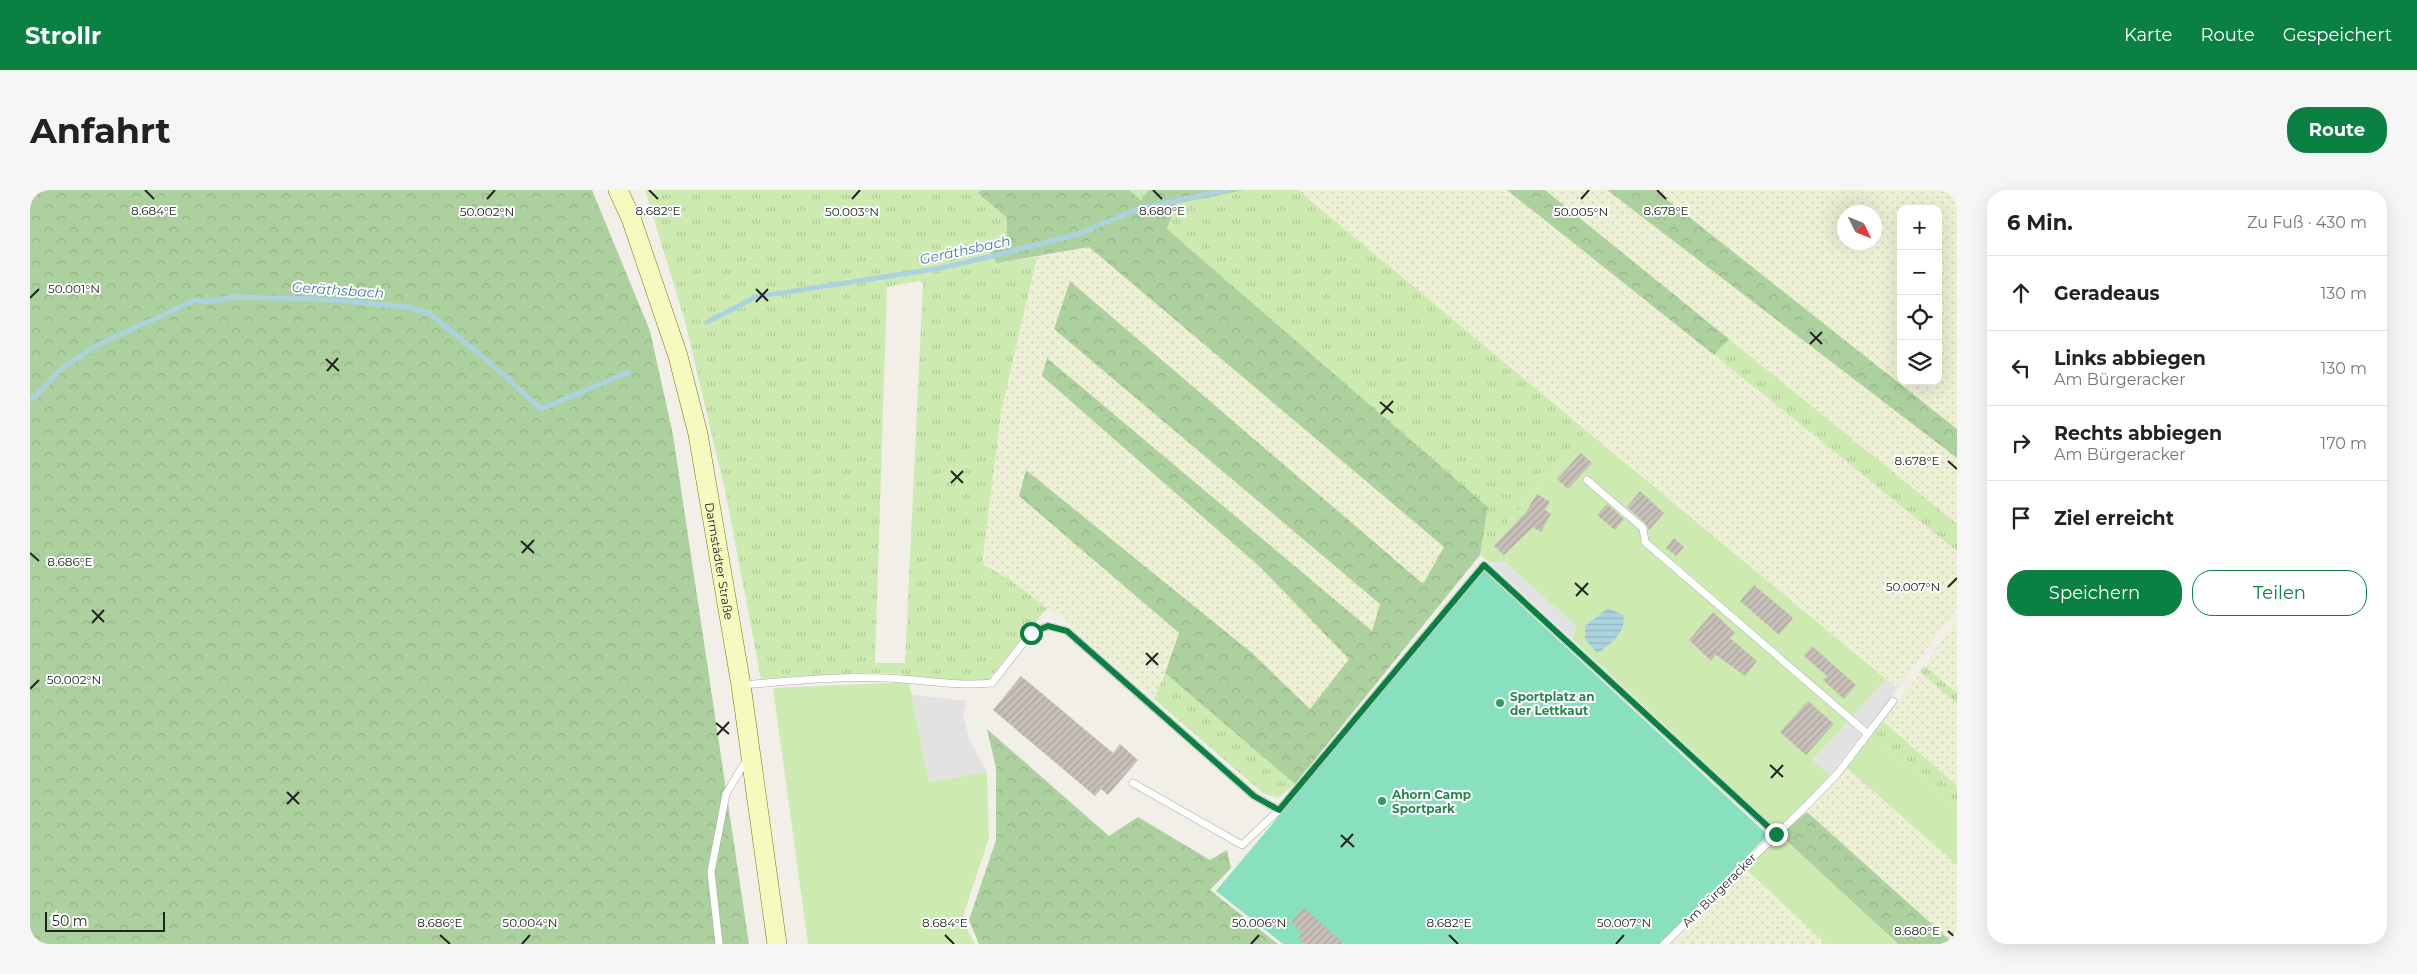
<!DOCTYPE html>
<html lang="de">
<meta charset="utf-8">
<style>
:root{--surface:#fff;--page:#f6f6f6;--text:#222;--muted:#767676;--line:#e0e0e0;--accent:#0b8043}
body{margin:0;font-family:Montserrat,sans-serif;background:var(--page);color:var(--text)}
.controls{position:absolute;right:15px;top:15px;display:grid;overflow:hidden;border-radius:10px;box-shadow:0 5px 20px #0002}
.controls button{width:45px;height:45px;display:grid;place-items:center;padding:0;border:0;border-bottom:1px solid var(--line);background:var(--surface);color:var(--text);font:25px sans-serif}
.compass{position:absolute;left:1807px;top:15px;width:45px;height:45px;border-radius:50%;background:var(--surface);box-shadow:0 5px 20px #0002;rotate:133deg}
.scale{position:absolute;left:15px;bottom:12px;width:120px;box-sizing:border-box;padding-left:5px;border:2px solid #222;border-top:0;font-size:14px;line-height:18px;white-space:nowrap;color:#222;-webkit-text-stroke:4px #fff;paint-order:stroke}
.stop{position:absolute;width:15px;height:15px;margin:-11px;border:4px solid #0b8043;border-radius:50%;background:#fff}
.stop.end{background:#0b8043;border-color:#fff;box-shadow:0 1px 5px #0008}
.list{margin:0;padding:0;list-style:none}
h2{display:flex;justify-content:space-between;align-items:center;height:65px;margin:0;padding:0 20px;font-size:21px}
h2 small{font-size:16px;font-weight:400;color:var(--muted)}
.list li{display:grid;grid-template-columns:32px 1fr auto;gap:15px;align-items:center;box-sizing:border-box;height:75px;padding:0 20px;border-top:1px solid var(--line)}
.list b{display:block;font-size:19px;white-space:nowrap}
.list p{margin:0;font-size:16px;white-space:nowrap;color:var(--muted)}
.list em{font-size:16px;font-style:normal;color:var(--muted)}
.actions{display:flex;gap:10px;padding:15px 20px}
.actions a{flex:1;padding:11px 0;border:1px solid var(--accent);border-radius:20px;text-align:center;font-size:18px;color:var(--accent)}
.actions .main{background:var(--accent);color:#fff}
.icon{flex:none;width:28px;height:28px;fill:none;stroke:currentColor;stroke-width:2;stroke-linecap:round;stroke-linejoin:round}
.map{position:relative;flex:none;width:1927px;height:754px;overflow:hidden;border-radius:20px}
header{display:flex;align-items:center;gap:30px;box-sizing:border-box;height:70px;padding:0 25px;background:var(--accent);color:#fff}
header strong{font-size:24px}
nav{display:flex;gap:28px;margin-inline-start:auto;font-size:18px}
.intro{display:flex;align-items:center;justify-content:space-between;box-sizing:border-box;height:120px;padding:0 30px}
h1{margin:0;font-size:35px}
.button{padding:12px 22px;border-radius:20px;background:var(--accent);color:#fff;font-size:18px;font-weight:700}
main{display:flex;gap:30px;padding:0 30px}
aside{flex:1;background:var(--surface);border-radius:20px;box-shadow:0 5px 20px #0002}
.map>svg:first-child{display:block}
.farmland{fill:url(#farmland-dots);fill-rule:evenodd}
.grass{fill:url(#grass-tufts);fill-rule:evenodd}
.forest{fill:url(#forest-crowns)}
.garden{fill:#cdebb0}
.pitch{fill:#88e0be}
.parking{fill:#e2e2e2}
.water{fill:url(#water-rules)}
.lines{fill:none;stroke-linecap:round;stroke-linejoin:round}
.stream{stroke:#aad3df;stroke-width:5}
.building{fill:url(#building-hatch)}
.service-casing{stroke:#a9a9a9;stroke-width:8}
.secondary-casing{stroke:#707d05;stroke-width:20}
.service{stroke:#fff;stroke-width:7}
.secondary{stroke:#f7fabf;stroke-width:19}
.route{stroke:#0b8043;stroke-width:6}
.ticks{fill:none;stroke:#222;stroke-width:2}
.leisure-dot{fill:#2e9e5b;stroke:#fff;stroke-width:2}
.labels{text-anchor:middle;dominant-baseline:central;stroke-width:4;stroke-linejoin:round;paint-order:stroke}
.street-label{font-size:12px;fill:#222;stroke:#fff}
.leisure-label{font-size:12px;font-weight:bold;fill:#27864d;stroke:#fff;text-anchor:start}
.water-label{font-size:14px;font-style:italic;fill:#4a7aab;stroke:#fff}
.ticks-label{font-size:12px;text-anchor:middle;fill:#222;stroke:#fff;stroke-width:4;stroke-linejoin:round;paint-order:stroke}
</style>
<header>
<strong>Strollr</strong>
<nav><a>Karte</a><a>Route</a><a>Gespeichert</a></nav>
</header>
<div class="intro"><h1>Anfahrt</h1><a class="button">Route</a></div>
<main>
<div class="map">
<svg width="1927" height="754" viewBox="0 0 1927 754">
<defs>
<pattern id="farmland-dots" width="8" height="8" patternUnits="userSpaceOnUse" patternTransform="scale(1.25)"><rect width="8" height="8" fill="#eef0d5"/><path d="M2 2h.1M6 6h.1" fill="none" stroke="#ccceb7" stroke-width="1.8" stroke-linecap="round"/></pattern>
<pattern id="grass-tufts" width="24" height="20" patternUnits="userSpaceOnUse" patternTransform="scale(1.25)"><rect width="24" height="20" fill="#cdebb0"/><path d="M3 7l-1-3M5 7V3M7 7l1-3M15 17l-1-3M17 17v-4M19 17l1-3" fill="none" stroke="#b0c997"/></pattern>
<pattern id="forest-crowns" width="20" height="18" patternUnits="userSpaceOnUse" patternTransform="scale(1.25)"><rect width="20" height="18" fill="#add19e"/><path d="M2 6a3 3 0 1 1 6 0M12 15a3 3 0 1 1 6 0" fill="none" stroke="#95b388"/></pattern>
<pattern id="water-rules" width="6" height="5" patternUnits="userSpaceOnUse" patternTransform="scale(1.25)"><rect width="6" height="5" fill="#aad3df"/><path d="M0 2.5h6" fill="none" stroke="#92b5bf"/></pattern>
<pattern id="building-hatch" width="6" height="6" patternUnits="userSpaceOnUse" patternTransform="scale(1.25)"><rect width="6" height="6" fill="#c7bfb8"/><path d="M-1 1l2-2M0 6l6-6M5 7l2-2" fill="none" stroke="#aba49e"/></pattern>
</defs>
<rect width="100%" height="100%" fill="#f2efe9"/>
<!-- farmland -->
<g class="farmland">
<polygon points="1268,0 1477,0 1927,361 1927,417 1868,498"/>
<polygon points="1515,0 1577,0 1927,268 1927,334"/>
<path d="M1625 0H1927V239ZM1871 19H1908V191H1871ZM1814 22H1844V52H1814Z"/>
<polygon points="1059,57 1414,357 1393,394 1040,91 1024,139 1350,414 1342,442 1017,169 1012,186 1230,377 1320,469 1280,519 1222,463 996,280 989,306 1149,443 1124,509 1040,435 979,389 952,374 971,222 1007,67"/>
<polygon points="1927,430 1927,503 1894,476"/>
<polygon points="1890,482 1927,514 1927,596 1853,531"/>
<polygon points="1817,578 1927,675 1927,754 1924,754 1777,622"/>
<polygon points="1716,679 1796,754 1642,754"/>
</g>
<!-- grass -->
<g class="grass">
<path d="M615 0H951L949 3 977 28 976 54 966 73 1007 67 971 222 952 374 979 389 1017 418 958 490C921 494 884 484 847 483 808 483 769 487 731 489L696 305 655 131ZM889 91 893 93 875 473H845L857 97Z"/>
<polygon points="1099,0 1119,0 1111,10"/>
<polygon points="1215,0 1268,0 1557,241 1450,365 1458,317 1137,39 1146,14"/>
<polygon points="1699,149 1927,334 1927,361 1684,165"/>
<polygon points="1894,476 1927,503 1927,514 1890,482"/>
<polygon points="1135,483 1265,594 1248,608 1233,603 1124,509"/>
<polygon points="1853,531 1927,596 1927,621 1842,545"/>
</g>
<!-- forest -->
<g class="forest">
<polygon points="0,0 562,0 620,141 643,245 719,754 0,754"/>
<polygon points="951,0 1099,0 1111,10 1119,0 1215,0 1146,14 1137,39 1458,317 1450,365 1265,594 1135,483 1149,443 989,306 996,280 1222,463 1280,519 1319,469 1230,377 1012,186 1017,168 1342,441 1350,414 1024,139 1040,91 1393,394 1414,357 1059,57 967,73 957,57 976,54 977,28 948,3"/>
<polygon points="1477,0 1515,0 1699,149 1684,165"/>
<polygon points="1577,0 1625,0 1927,239 1927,268"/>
<polygon points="957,539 1079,646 1108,627 1180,670 1197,660 1201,678 1180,700 1248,754 949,754 939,730 966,650 966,578"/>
<polygon points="1777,622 1924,754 1868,754 1750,645"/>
</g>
<!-- garden -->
<g class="garden">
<polygon points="1557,241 1856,489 1783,570 1800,585 1775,613 1747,639 1542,449 1546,436 1475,372 1459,372 1450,365"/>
<polygon points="879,492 899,592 957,582 959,648 932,729 945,754 778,754 743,498"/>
<polygon points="1842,545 1927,621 1927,675 1817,578"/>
<polygon points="1750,645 1868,754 1796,754 1716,679"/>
</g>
<!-- pitch -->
<polygon class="pitch" points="1454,381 1738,645 1630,754 1253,754 1186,701"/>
<!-- parking -->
<g class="parking">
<polygon points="1459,372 1475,372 1546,436 1542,449"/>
<polygon points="1856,489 1868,498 1800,585 1783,571"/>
<polygon points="882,505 937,511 933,525 940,551 957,582 899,592"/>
</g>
<!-- water -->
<path class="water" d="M1578 418 1593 425C1598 440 1579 457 1567 463L1555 449V436Z"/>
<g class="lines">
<!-- stream -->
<g class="stream">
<polyline points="677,132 726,107 911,78 971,64 1048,44 1108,19 1197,0"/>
<polyline points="0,209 6,206 30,180 67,155 166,110 177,112 202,107 290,109 378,117 400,124 466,178 511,219 599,182"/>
</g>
</g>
<!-- building -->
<g class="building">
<polygon points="1551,263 1562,273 1538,299 1527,289"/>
<polygon points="1610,301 1634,323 1619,340 1616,334 1597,317"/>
<polygon points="1507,304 1520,312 1515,320 1521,324 1511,342 1503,337 1474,365 1464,356 1496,322"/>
<polygon points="1577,314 1594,329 1585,340 1567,325"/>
<polygon points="1644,348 1654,357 1646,366 1636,358"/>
<polygon points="1724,395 1763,428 1749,445 1710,411"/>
<polygon points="1683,422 1705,443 1700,448 1727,471 1715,486 1686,465 1681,471 1659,450"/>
<polygon points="1782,456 1826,495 1814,509 1793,490 1797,486 1774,466"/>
<polygon points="991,486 1083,563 1090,554 1108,570 1078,605 1071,599 1065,606 963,520"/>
<polygon points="1778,511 1804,534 1776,565 1750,542"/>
<polygon points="1274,718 1314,754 1275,754 1268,747 1272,742 1261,732"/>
</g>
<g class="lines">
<!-- service casing -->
<g class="service-casing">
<g id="service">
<polyline points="1557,290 1613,338 1615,352 1838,544"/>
<path d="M713 495C760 491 808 486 855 488 891 489 926 497 962 493L1001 443 1018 436 1037 441 1224 606 1249 620"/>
<polyline points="1103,593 1212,655 1249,620 1454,375 1746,644"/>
<polyline points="689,754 681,682 696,604 717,569"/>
<polyline points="1634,754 1778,614 1808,583 1863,511"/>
</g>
</g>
<!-- secondary casing -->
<g class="secondary-casing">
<g id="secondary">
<path id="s1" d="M588 0 601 28 648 166 668 244 711 495 747 754"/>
</g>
</g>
<!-- service -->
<use href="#service" class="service"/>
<!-- secondary -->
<use href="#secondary" class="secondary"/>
</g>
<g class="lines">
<!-- route -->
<polyline class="route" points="1001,443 1018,436 1037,441 1224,606 1249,620 1454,375 1746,644"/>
</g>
<!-- ticks -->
<path class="ticks" d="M115 0 124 9M619 0 628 9M1123 0 1132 9M1627 0 1636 9M457 9 465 0M822 9 830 0M1551 9 1559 0M726 99 738 111M0 108 9 99M726 112 738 99M1780 142 1792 154M1780 154 1792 142M296 169 309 181M297 181 308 168M1350 212 1363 223M1351 224 1363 211M1918 271 1927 279M921 281 933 293M921 293 933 281M491 351 504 363M0 363 9 371M492 363 504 350M1545 393 1558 405M1918 397 1927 388M1546 406 1558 393M62 420 74 432M62 433 74 420M1116 463 1128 475M1116 475 1128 463M0 499 9 490M686 533 699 544M687 545 699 532M1740 575 1753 587M1741 588 1753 575M257 602 269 614M257 614 269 602M1311 645 1324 657M1311 657 1323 644M1918 741 1927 749M410 745 420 754M915 745 924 754M1419 745 1428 754M492 754 500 745M1221 754 1229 745M1586 754 1594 745"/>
<!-- markers -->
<g class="leisure-dot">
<circle cx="1470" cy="513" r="5"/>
<circle cx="1352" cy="611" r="5"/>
</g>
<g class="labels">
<!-- street labels -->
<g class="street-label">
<text stroke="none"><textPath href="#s1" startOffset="386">Darmstädter Straße</textPath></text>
<text transform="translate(1689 700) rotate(-45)">Am Bürgeracker</text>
</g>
<!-- leisure labels -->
<g class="leisure-label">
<text x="1480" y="506">Sportplatz an<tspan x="1480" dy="14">der Lettkaut</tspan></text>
<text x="1362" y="604">Ahorn Camp<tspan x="1362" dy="14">Sportpark</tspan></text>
</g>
<!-- water labels -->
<g class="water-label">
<text transform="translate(935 60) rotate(-12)">Geräthsbach</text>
<text transform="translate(308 100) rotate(4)">Geräthsbach</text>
</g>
</g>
<g class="ticks-label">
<text x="124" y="25">8.684°E</text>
<text x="628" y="25">8.682°E</text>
<text x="1132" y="25">8.680°E</text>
<text x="1636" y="25">8.678°E</text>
<text x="457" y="26">50.002°N</text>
<text x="822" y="26">50.003°N</text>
<text x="1551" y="26">50.005°N</text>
<text x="44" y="103">50.001°N</text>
<text x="1887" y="275">8.678°E</text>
<text x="40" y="376">8.686°E</text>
<text x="1883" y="401">50.007°N</text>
<text x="44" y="494">50.002°N</text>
<text x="500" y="737">50.004°N</text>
<text x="1229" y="737">50.006°N</text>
<text x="1594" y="737">50.007°N</text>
<text x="410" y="737">8.686°E</text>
<text x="915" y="737">8.684°E</text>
<text x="1419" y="737">8.682°E</text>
<text x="1887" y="745">8.680°E</text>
</g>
</svg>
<div class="controls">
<button>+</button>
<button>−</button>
<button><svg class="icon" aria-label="locate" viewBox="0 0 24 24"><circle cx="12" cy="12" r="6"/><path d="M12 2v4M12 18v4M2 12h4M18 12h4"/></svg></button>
<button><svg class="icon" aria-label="layers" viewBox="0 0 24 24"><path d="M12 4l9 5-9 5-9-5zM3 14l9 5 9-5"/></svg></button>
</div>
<svg class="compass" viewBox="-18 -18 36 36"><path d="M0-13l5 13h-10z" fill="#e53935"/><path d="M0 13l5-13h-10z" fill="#767676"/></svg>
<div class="scale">50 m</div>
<div class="stop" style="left:1001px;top:443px"></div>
<div class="stop end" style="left:1746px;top:644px"></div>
</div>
<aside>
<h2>6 Min.<small>Zu Fuß · 430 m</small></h2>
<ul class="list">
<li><svg class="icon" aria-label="ahead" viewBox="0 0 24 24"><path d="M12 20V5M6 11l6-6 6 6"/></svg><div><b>Geradeaus</b></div><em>130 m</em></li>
<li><svg class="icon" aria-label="left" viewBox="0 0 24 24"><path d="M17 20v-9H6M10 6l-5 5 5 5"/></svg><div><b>Links abbiegen</b><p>Am Bürgeracker</p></div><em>130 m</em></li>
<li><svg class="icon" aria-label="right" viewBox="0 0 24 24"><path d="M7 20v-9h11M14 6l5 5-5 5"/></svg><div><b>Rechts abbiegen</b><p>Am Bürgeracker</p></div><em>170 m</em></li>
<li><svg class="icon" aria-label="arrive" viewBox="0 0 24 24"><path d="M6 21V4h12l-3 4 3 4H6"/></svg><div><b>Ziel erreicht</b></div></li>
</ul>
<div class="actions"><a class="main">Speichern</a><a>Teilen</a></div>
</aside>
</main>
